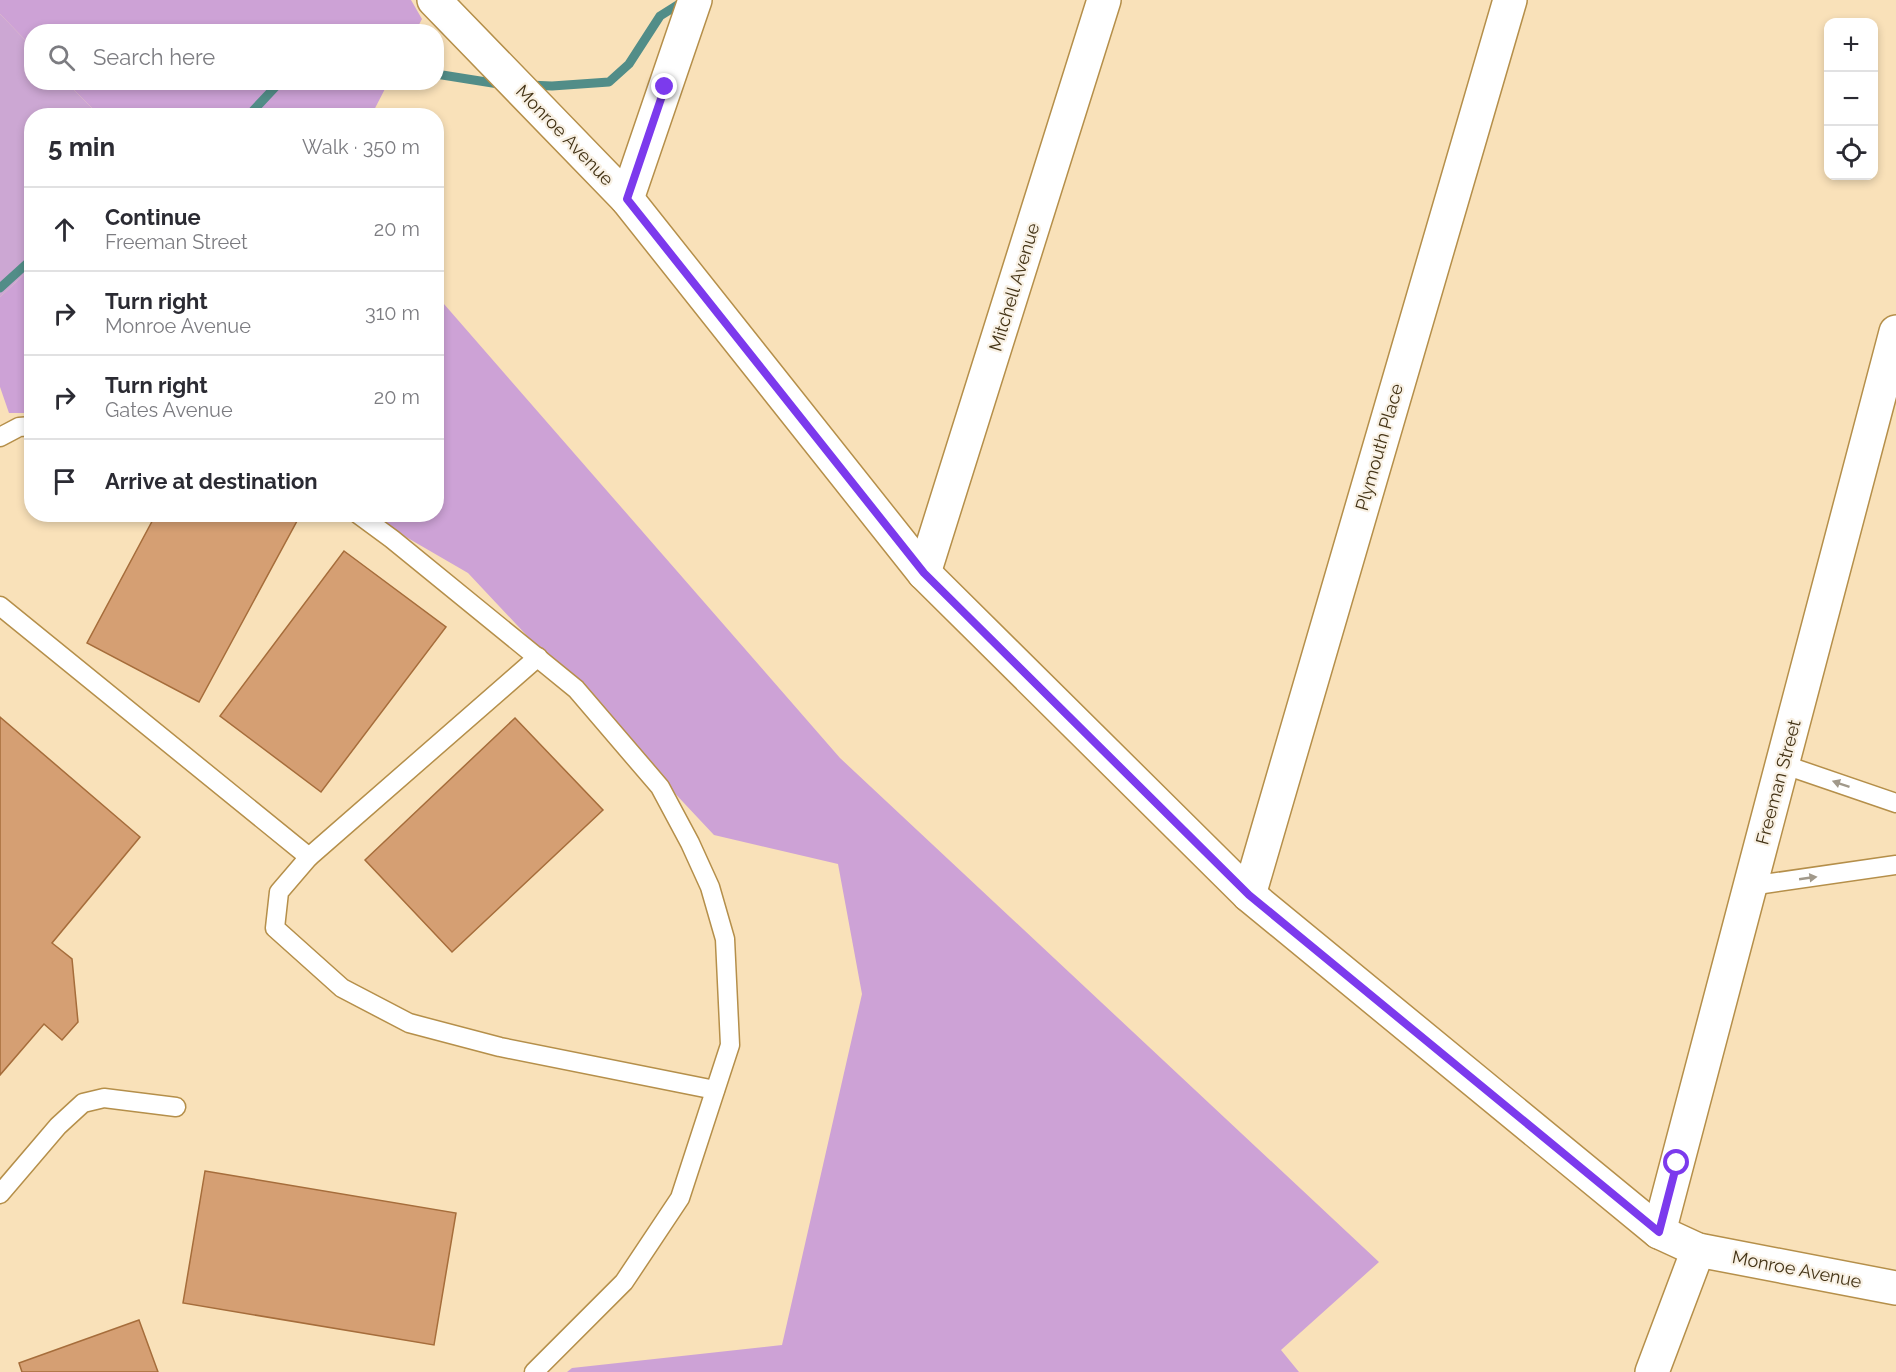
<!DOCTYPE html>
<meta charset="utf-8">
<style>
:root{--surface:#fff;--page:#f2f2f3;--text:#2b2b33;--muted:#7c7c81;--line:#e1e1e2}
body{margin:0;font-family:Raleway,sans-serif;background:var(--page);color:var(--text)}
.controls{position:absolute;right:18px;top:18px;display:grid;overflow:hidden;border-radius:12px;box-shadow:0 3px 9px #0003}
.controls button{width:54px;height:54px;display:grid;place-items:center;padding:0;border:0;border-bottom:2px solid var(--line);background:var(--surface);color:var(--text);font:30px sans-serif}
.stop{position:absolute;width:18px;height:18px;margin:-14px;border:4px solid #7c3aed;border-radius:50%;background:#fff}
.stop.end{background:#7c3aed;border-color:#fff;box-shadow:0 2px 6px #0008}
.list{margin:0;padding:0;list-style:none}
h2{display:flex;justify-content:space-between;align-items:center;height:78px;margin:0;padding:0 24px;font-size:26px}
h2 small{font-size:20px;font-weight:400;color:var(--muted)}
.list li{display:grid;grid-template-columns:39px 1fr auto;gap:18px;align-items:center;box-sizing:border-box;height:84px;padding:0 24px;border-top:2px solid var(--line)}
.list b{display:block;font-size:22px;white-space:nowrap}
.list p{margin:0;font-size:20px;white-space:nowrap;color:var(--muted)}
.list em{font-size:20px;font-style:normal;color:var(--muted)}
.icon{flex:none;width:33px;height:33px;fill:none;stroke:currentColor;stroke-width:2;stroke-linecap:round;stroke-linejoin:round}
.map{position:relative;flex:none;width:1896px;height:1372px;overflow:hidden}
.search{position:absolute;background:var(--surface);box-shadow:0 3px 9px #0003;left:24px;top:24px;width:420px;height:66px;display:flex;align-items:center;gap:15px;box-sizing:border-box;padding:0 21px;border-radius:24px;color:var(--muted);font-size:22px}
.panel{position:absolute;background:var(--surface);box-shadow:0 3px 9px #0003;left:24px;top:108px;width:420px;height:414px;border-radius:24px}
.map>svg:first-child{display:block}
.green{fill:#cca7d3}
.forest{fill:#cda2d6}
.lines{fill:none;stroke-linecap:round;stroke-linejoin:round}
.stream{stroke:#528d88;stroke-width:9}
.building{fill:#d59f73;stroke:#a66d3b;stroke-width:1.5}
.service-casing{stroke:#b58f4a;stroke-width:21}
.minor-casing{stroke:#b58f4a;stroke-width:36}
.service{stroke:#fff;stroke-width:18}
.minor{stroke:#fff;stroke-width:33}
.oneway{fill:#a1998a}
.route{stroke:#7c3aed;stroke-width:8}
.labels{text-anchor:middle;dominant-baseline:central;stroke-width:4.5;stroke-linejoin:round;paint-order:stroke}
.street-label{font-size:18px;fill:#433316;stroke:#f8f0e3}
</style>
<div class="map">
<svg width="1896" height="1372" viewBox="0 0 1896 1372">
<rect width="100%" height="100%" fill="#f9e1b9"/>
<!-- green -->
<polygon class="green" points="0,14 31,46 32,82 67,83 99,115 32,116 31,268 0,297"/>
<!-- forest -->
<g class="forest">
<polygon points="0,0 411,0 422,19 415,32 32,32 31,46 0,14"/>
<polygon points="67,83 388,83 371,116 99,115"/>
<polygon points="31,268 31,413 9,413 0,387 0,297"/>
<polygon points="437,296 840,758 1379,1262 1281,1350 1299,1372 567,1372 572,1368 782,1345 862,994 838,864 714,835 468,573 368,515 436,514"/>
</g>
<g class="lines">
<!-- stream -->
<g class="stream">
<polyline points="436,74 505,85"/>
<polyline points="528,85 552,86 609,82 629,64 660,16 684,1"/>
<polyline points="248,116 280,82"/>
<polyline points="0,288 32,259"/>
</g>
</g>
<!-- building -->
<g class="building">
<polygon points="156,514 285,514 297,521 199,702 87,643"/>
<polygon points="344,551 446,627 321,792 220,716"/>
<polygon points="0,717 140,837 52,943 72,959 78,1022 62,1040 44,1024 0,1075"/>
<polygon points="515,718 603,810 452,952 365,860"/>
<polygon points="205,1171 456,1213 434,1345 183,1303"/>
<polygon points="139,1320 158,1372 22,1372 19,1363"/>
</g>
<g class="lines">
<!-- service casing -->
<g class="service-casing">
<g id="service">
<polyline points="0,437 19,427 32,426"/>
<polyline points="358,514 392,539 576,689 660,787 690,843 710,887 725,939 730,1045 680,1198 624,1282 534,1372"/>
<polyline points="0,606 309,857 279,892 275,928 342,988 409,1023 500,1047 715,1090"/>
<polyline points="1782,764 1896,803"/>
<polyline points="309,857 538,657"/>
<polyline points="1750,886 1896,865"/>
<polyline points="0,1194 58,1126 83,1103 104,1098 176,1107"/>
</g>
</g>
<!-- minor casing -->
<g class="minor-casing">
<g id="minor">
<polyline points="434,0 627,199 924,573 1249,895 1659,1232 1698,1250 1896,1288"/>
<polyline points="627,199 695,0"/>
<polyline points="924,573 1104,0"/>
<polyline points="1249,895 1510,0"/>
<polyline points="1659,1232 1896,332"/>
<polyline points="1652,1372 1698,1250"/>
</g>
</g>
<!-- service -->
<use href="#service" class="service"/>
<!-- minor -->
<use href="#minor" class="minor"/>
</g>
<!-- one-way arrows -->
<defs><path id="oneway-solid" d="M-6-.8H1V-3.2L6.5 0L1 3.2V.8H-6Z" transform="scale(1.5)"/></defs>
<g class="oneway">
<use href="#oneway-solid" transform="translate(1841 784) rotate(-161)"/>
<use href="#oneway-solid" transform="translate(1808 878) rotate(-8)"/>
</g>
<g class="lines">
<!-- route -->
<polyline class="route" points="665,87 627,199 924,573 1249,895 1659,1232 1677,1163"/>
</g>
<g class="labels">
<!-- street labels -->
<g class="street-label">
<text transform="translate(565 135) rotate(46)">Monroe Avenue</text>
<text transform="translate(1014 287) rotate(-73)">Mitchell Avenue</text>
<text transform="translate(1379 447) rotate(-74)">Plymouth Place</text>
<text transform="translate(1778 782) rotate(-75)">Freeman Street</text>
<text transform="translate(1797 1269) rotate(11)">Monroe Avenue</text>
</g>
</g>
</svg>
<div class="controls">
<button>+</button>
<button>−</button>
<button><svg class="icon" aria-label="locate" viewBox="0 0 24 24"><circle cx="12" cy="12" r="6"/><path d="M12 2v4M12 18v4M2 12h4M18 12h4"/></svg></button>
</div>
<div class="stop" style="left:1677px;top:1163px"></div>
<div class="stop end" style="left:665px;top:87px"></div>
<div class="search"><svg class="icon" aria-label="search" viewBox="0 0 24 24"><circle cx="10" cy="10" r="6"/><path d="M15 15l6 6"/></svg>Search here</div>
<section class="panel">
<h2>5 min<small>Walk · 350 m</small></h2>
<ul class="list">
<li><svg class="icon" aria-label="ahead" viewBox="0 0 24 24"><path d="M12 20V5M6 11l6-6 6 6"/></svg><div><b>Continue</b><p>Freeman Street</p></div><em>20 m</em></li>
<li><svg class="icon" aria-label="right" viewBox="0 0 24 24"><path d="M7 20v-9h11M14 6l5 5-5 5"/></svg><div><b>Turn right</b><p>Monroe Avenue</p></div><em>310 m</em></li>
<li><svg class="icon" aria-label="right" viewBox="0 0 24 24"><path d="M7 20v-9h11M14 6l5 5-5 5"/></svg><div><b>Turn right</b><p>Gates Avenue</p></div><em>20 m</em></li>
<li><svg class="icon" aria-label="arrive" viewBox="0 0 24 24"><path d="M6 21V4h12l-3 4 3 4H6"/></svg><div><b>Arrive at destination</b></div></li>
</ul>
</section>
</div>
